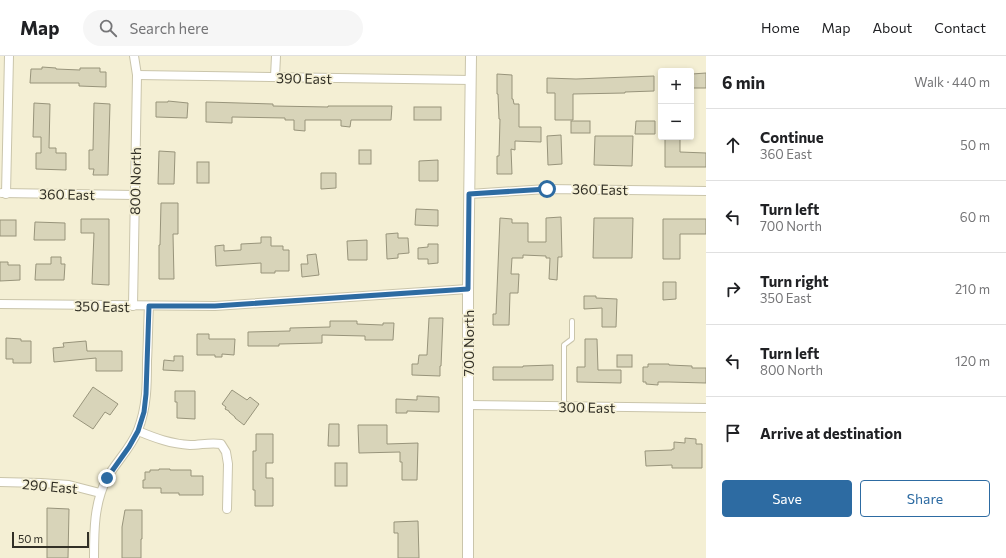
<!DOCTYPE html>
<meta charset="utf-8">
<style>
:root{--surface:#fff;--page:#f6f6f6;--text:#202124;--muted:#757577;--line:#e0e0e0;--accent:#2d6ba2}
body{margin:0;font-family:Commissioner,sans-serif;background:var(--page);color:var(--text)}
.controls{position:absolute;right:12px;top:12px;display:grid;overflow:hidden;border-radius:4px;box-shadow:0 2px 6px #0003}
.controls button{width:36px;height:36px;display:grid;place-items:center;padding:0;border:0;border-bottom:1px solid var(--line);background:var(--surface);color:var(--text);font:20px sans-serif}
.scale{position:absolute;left:12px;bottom:10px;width:77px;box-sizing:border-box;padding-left:4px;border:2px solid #323026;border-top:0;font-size:11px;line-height:14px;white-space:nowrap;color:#323026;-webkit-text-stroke:3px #f4efd4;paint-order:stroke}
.stop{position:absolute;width:12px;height:12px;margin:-9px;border:3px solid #2d6ba2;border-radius:50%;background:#fff}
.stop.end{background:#2d6ba2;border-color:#fff;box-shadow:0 1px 4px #0008}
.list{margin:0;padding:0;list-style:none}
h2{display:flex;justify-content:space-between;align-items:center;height:52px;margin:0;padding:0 16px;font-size:17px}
h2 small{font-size:13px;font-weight:400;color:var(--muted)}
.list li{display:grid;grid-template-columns:26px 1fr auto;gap:12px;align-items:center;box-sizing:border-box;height:72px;padding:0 16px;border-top:1px solid var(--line)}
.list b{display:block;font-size:15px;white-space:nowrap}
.list p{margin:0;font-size:13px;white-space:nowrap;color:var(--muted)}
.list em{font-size:13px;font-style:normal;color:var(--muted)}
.actions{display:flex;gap:8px;padding:12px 16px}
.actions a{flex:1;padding:9px 0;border:1px solid var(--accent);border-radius:4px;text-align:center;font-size:14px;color:var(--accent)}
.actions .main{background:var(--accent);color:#fff}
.icon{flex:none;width:22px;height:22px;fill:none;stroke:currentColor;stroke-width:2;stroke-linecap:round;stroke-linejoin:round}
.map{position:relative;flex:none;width:706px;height:502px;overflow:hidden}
header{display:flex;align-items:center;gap:24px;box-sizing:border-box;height:56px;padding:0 20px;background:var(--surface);border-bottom:1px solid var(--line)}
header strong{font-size:19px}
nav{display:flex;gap:22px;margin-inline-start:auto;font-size:14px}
.search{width:280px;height:36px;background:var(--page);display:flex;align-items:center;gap:10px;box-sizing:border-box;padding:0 14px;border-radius:22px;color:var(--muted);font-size:15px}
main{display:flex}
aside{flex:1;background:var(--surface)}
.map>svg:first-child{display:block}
.building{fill:#d8d4b9;stroke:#98947b}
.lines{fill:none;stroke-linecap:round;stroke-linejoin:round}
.service-casing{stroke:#cac5ab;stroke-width:6}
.minor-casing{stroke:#cac5ab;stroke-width:10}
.tertiary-casing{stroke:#cac5ab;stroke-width:12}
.service{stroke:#fff;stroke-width:4}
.minor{stroke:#fff;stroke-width:8}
.tertiary{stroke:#fff;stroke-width:10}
.route{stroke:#2d6ba2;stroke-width:5}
.labels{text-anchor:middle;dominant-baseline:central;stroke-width:3.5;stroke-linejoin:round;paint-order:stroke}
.street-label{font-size:14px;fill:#323026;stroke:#f4efd4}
</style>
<header>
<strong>Map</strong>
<div class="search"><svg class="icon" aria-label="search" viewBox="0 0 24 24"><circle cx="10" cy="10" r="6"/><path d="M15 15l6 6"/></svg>Search here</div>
<nav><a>Home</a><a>Map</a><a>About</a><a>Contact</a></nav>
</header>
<main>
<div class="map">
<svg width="706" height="502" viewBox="0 0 706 502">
<rect width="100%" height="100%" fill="#f4efd4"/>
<!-- building -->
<g class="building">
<polygon points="42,11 56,12 56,13 80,14 80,12 100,12 100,16 106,16 106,31 79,30 79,27 30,27 31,13 42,13"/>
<polygon points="706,17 706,32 692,32 692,18"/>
<polygon points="497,18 512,19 512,43 513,43 514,48 519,48 519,71 541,71 541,86 515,85 515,94 511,93 512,118 497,118 497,100 499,100 500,63 499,63 498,38 497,38"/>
<polygon points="654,20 654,35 625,36 625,37 573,38 573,64 555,64 555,37 547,37 547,22 576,23"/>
<polygon points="168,45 188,47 187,62 156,61 156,46 168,46"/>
<polygon points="206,46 273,48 273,50 328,51 328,50 392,50 391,64 351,64 350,71 341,70 341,64 305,64 305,75 294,74 294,64 285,64 285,62 232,61 232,67 206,66"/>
<polygon points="34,47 50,48 49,92 56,92 56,97 66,97 66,114 36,113 36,97 41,97 41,81 33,81"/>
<polygon points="94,47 110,48 108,119 93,119 94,113 89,113 89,94 93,94"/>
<rect x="414" y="51" width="27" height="13"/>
<rect x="571" y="65" width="19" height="12"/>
<polygon points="636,65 655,65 655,78 635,78"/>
<polygon points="561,79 562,108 548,109 547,80"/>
<polygon points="595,80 633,80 632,110 594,109"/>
<polygon points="665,81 680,81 680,96 706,97 706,111 665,111"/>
<rect x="359" y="94" width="12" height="14"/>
<polygon points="159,95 175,96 174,128 158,128"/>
<polygon points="438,104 438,125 419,125 419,105"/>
<rect x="197" y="106" width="12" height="21"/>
<polygon points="321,117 336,117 336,132 321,133"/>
<polygon points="161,147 178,147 178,178 173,178 174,223 159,223 159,189 160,189"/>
<polygon points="416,153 438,154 438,170 415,169"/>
<polygon points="561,161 562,201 558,201 557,224 549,223 550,202 546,202 546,200 523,199 523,202 512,202 511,218 519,218 518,237 510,237 509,269 493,269 493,258 496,258 500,162 512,163 512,167 528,167 528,186 546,186 546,162"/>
<polygon points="594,162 633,162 632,202 593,202"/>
<polygon points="81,163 109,163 109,229 92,228 94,177 81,177"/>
<polygon points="663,163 706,163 706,178 680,178 680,203 663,203"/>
<rect x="0" y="164" width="16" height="16"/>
<polygon points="35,166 65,167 65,184 34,184"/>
<polygon points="398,177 398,182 408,182 409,197 398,198 398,202 387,203 386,178"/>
<polygon points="261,181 271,181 271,190 283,190 283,194 289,194 289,215 275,215 275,217 261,217 261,207 216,210 215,190 224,189 224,195 241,194 241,188 261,187"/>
<polygon points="367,184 367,204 348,204 347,185"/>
<polygon points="428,188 438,188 438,207 428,208 428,203 418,203 418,192 428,191"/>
<polygon points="316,198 319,219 302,221 301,208 308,208 307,199"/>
<polygon points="51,201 61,201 61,208 65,208 64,224 35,224 36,208 51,208"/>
<polygon points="0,206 8,206 8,209 20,209 20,224 0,225"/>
<polygon points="663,226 676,226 676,243 663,244"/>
<polygon points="584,240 596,240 596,242 617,243 616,271 602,271 602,252 584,253"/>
<polygon points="429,262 443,262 441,310 440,310 440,320 412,319 412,308 418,308 419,299 427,299"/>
<polygon points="330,265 357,265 357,268 383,269 383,267 394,267 393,284 365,284 365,280 322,279 322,287 279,288 279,290 248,290 248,276 290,275 290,272 330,271"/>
<polygon points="197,278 209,278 209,283 235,283 234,299 222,298 222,301 215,301 215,299 197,299"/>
<polygon points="6,282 21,283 21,285 31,285 31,307 13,307 13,303 6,303"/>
<polygon points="585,283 597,283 598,314 621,314 621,327 577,326 577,311 585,311"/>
<polygon points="86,285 87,295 122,295 122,315 96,315 96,302 54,306 53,292 64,291 63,287"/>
<rect x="617" y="299" width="15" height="12"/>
<polygon points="174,300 183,300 183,315 163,314 164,304 174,305"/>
<polygon points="648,308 669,308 669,309 692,310 692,312 706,312 706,327 669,326 658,326 658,329 646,328 646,326 643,326 643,311 648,311"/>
<polygon points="553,309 553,324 493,324 493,311 523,311 523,310"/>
<polygon points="93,331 118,348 110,359 105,356 93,373 73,360"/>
<polygon points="232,334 247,344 250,341 259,348 244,369 235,362 235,361 229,356 229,355 225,353 226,351 222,348"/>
<polygon points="175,335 195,335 195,363 177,362 177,346 175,346"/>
<polygon points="417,340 439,341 439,356 407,355 407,357 396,357 396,343 417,344"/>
<polygon points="329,368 339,368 339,390 328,390"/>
<polygon points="358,369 387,369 387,388 418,387 417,424 402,424 402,406 400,406 400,396 359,397"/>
<polygon points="256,378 273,378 273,407 266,407 266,422 273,422 273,450 255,450 255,434 253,434 253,395 256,395"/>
<polygon points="685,382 696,383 696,388 702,388 702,412 672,412 672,409 646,410 645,395 672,394 672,393 674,393 674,386 685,387"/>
<rect x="335" y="407" width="12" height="23"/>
<polygon points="159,413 170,413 170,414 191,414 191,420 203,420 203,439 179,439 179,437 161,437 161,432 143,432 143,424 145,424 145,416 150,416 150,414 159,414"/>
<polygon points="47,452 69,453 68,502 47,502"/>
<polygon points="125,454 142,454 142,483 141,483 141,502 122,502 122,471"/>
<polygon points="418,465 419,502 398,502 398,477 394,477 394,466"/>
</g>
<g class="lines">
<!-- service casing -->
<g class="service-casing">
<polyline id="service" points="564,350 564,289 572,283 572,265"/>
</g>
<!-- minor casing -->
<g class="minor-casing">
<g id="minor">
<polyline points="137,19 471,24"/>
<polyline points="275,21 276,0"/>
<polyline points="2,137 135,139"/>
<polyline points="6,138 9,0"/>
<polyline points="469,138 547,133 706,135"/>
<polyline points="0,248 215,250 468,233"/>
<polyline points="133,250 137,19 134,0"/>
<polyline points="468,349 706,352"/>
<path d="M138 375C155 382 171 388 190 389 201 389 210 386 221 388L226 396 228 408 227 453"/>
<polyline points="0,426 41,427 69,429 100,437"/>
<path d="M94 502C94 475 94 447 107 422 116 406 131 392 138 374 147 351 147 328 147 305 148 287 148 268 149 250"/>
</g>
</g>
<!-- tertiary casing -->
<g class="tertiary-casing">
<polyline id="tertiary" points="468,502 468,233 471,0"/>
</g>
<!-- service -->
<use href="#service" class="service"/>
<!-- minor -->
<use href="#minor" class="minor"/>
<!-- tertiary -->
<use href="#tertiary" class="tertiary"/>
</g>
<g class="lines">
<!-- route -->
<polyline class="route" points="107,422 129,391 138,375 144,356 146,338 149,250 215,250 468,233 469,138 547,133"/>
</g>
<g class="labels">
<!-- street labels -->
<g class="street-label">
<text transform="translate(304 22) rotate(1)">390 East</text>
<text transform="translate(135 125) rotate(-89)">800 North</text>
<text transform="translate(600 133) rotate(1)">360 East</text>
<text transform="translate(67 138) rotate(1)">360 East</text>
<text transform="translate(102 250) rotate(1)">350 East</text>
<text transform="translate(468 287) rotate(-90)">700 North</text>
<text transform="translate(587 351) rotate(1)">300 East</text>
<text transform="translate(50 430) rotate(5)">290 East</text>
</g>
</g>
</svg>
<div class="controls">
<button>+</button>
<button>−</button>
</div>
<div class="scale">50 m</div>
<div class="stop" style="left:547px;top:133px"></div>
<div class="stop end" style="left:107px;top:422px"></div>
</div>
<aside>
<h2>6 min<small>Walk · 440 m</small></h2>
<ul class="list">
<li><svg class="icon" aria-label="ahead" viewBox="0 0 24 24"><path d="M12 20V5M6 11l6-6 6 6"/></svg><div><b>Continue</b><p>360 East</p></div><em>50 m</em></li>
<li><svg class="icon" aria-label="left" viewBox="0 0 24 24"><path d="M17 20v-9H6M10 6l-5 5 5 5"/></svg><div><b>Turn left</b><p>700 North</p></div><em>60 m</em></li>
<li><svg class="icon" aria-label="right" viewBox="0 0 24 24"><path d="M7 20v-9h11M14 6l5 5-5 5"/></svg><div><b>Turn right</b><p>350 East</p></div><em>210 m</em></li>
<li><svg class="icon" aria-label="left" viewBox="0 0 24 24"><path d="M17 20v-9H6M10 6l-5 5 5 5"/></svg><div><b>Turn left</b><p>800 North</p></div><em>120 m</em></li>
<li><svg class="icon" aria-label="arrive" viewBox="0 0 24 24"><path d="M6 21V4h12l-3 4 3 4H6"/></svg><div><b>Arrive at destination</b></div></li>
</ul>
<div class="actions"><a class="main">Save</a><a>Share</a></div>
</aside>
</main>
